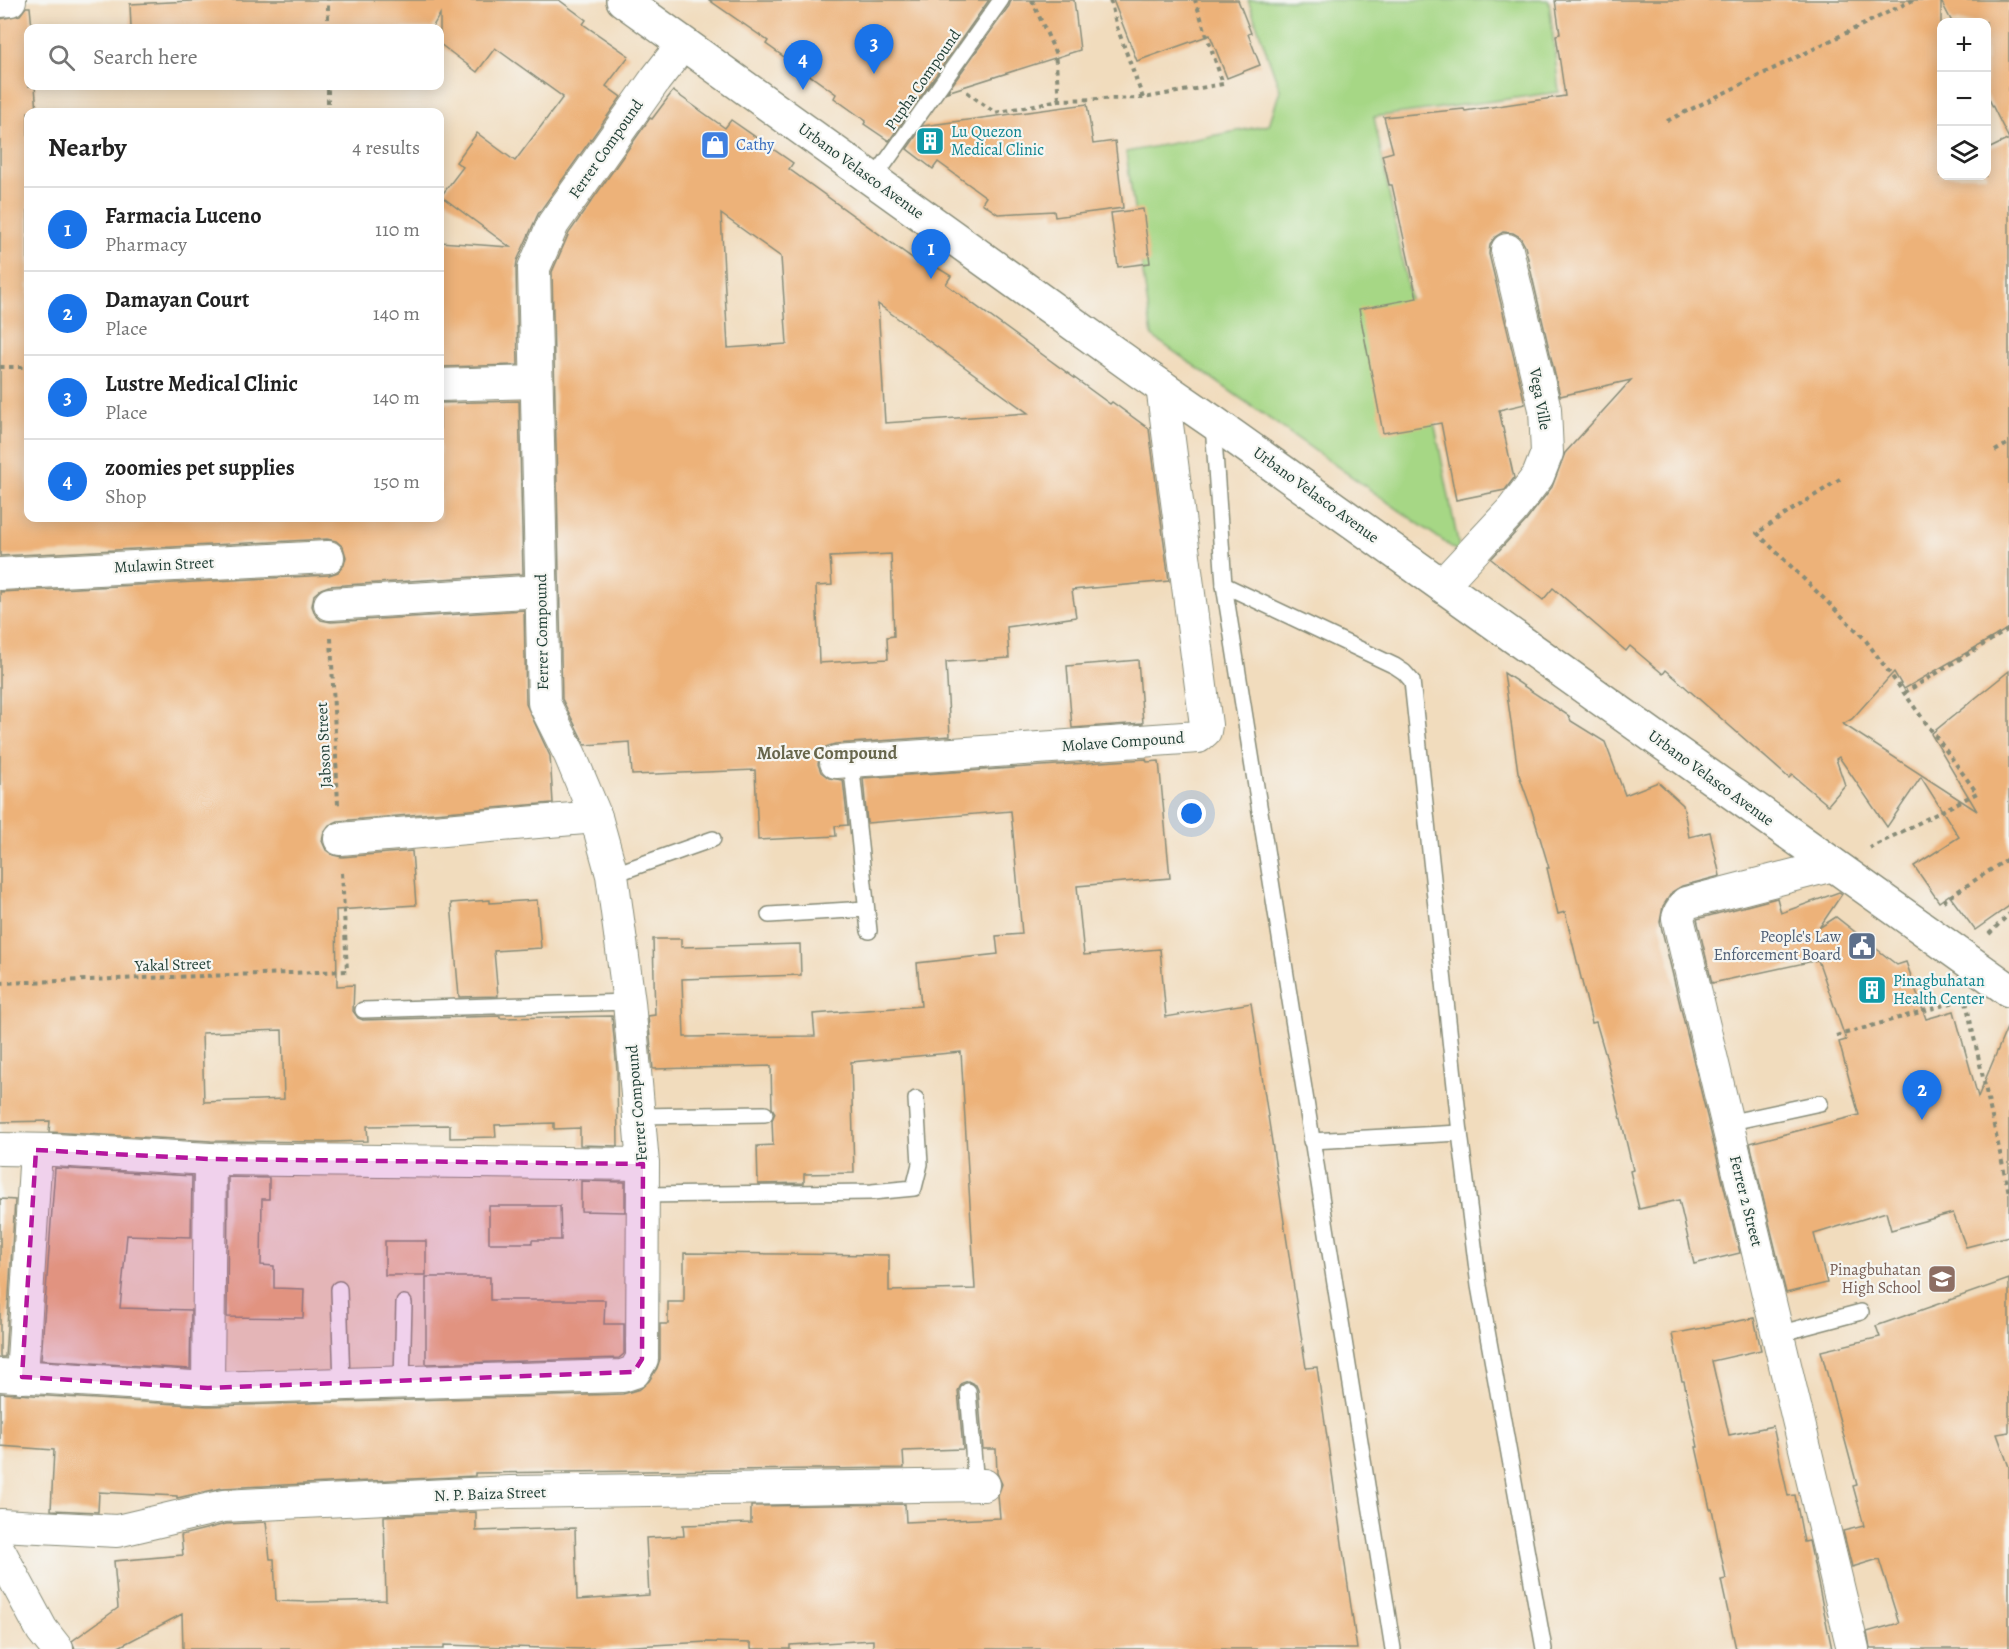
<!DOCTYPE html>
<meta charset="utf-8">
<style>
:root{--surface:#fff;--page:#f2f2f2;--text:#222;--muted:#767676;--line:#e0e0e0;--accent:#1a73e8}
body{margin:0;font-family:Alegreya,serif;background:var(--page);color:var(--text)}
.controls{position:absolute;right:18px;top:18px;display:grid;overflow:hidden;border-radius:12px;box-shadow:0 3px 15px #0003}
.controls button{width:54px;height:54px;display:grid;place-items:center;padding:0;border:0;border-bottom:2px solid var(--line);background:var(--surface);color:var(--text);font:30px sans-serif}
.you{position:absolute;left:1192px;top:814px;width:21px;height:21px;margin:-15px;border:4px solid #fff;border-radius:50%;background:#1a73e8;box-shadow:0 0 0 9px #1a73e833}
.badge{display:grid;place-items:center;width:39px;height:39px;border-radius:50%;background:var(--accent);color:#fff;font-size:20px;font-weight:700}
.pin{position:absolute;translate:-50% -50px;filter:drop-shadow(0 2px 3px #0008)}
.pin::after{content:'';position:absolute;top:32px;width:21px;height:18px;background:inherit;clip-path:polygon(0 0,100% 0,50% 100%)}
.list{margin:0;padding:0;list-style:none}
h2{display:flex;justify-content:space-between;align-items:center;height:78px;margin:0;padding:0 24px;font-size:26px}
h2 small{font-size:20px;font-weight:400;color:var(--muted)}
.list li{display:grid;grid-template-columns:39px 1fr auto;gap:18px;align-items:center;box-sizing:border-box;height:84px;padding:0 24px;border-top:2px solid var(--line)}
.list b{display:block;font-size:22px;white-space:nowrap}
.list p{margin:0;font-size:20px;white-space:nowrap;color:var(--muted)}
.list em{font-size:20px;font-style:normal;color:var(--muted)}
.icon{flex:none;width:33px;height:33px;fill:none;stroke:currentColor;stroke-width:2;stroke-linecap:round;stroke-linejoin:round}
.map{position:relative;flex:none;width:2009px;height:1649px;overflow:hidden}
.search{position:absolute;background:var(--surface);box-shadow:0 3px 15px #0003;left:24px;top:24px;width:420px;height:66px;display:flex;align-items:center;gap:15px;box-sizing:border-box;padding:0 21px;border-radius:12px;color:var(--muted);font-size:22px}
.panel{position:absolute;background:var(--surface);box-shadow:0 3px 15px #0003;left:24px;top:108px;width:420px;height:414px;border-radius:12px}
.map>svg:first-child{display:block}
.green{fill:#a6d785;stroke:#628a5c;stroke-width:1.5}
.building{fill:#edb279;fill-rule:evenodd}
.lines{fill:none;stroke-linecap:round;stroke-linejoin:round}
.service-casing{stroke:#888c78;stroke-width:18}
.minor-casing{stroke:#888c78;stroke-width:34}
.secondary-casing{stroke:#888c78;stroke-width:36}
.path{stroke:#888c78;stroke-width:4;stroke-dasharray:4.5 4.5;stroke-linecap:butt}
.service{stroke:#fff;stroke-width:15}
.minor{stroke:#fff;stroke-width:32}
.secondary{stroke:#fff;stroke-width:33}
.marked{fill:#b5179e;fill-opacity:0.2;stroke:#b5179e;stroke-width:4.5;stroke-dasharray:12 8;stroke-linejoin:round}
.labels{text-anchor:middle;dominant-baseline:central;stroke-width:4.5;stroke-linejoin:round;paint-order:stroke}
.street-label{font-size:16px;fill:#1f3d34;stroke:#f6f6f2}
.culture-label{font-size:16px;fill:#0d838f;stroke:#f6f6f2;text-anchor:start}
.shop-label{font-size:16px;fill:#366cbe;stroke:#f6f6f2;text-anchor:start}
.service-label{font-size:16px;fill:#4e5e75;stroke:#f6f6f2;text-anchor:end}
.education-label{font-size:16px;fill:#785e54;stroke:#f6f6f2;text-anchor:end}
.neighbourhood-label{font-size:18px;font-weight:bold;fill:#67664c;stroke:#f6f6f2}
</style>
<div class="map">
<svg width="2009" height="1649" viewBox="0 0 2009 1649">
<rect width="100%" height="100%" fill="#f6f6f2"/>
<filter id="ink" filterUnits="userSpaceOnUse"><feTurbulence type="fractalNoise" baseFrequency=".0167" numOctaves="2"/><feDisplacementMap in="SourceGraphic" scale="12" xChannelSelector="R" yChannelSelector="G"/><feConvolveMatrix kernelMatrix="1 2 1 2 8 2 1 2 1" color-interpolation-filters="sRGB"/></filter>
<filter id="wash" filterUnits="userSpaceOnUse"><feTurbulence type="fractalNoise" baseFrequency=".008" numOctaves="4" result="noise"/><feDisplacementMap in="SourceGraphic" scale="24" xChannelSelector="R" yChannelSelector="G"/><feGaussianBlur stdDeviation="1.35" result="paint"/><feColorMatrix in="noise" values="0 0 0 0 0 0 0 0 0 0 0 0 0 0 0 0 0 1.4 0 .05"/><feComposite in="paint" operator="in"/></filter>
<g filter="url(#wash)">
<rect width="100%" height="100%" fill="#f1dcbd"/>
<!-- green -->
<polygon class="green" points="1248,0 1549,0 1559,92 1374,117 1460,553 1152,336 1126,152 1269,125 1280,90"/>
<g id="blocks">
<!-- building -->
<g class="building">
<polygon points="212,0 559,0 586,20 583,24 629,56 606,86 621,97 538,214 517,261 516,268 518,365 440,367 440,242 510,247 441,196 463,167 456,162 477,133 515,161 563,97 495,48 477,72 440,44 440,14 432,28 131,28 130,4"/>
<polygon points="709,0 989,0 917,102 904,106 906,117 889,141 864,124 866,121 834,98 836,94 766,44 768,41"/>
<polygon points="1011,0 1074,0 1080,50 947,92 1009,6"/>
<polygon points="1113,0 1238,0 1251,33 1248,34 1260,65 1227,78 1210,35 1137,61"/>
<polygon points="1555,0 2009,0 2009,139 1986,93 1986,22 1952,22 1941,1 1941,176 1986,176 1986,150 2009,139 2009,628 1904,689 1894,672 1852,719 1843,724 1977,811 1931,734 2009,671 2009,906 1975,930 1949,895 1939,902 1914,866 1959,837 1921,777 1887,827 1839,757 1836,759 1845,785 1828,805 1792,775 1789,778 1666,670 1663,674 1630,646 1626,651 1553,588 1543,600 1491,559 1526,521 1552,487 1565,453 1631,380 1560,396 1525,246 1520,237 1513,233 1503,232 1495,237 1490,244 1489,254 1525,404 1499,410 1514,478 1505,490 1456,500 1441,423 1383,433 1359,309 1417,298 1392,185 1389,185 1382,155 1393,152 1384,117 1464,109 1465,111 1565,96 1556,35 1560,34"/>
<path d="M26 7H30L32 28H28V86H35L37 112H28V518H440V403L519 401 523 574 329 586 321 589 314 595 312 606 315 614 321 620 331 622 524 610 526 704 550 756 553 803 338 821 329 825 324 832 322 841 326 850 333 855 342 857 412 851 416 905 336 910 337 986 354 985 353 1011 358 1018 363 1020 500 1016V1018L612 1016 617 1070 618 1146 580 1145V1128L554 1129V1123L495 1125 496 1137 450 1138V1125L367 1126 368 1141 330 1142 211 1141 49 1132 50 1121 0 1122V592L329 575 338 572 344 565 346 557 343 547 336 541 327 539 0 556V19L20 15ZM282 1030 284 1099 204 1102 202 1033Z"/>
<path d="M673 91 725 128 731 120 793 163 789 169 922 265 925 260 951 276 946 284 1110 404 1112 402 1149 429 1169 581 1072 590 1076 617 1007 627 1009 658 946 662 950 736 835 744 826 747 820 755 818 764 821 772 829 778 843 780 848 825 835 826 836 836 758 840 755 770 632 775 630 742 585 745 562 699 552 272 569 233 650 118 652 119ZM721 214 781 257 787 344 728 348ZM878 304 1028 413 885 423ZM891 554 894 636 887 637 888 659 819 663 816 586 832 585 830 557Z"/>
<polygon points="1087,104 1093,144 1115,141 1123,208 1055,217 1054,211 998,214 982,203 986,197 938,162 933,169 907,149 923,126"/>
<polygon points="1143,209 1150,263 1118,267 1111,213"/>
<polygon points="1138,660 1143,723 1072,728 1067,666"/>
<polygon points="1504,673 1569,716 1571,721 1605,742 1625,795 1658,782 1683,805 1689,837 1710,832 1720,876 1682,886 1672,892 1663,906 1660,922 1740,1253 1694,1264 1679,1200 1639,1209 1630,1171 1633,1170 1607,1060 1596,1022 1592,1023 1565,912 1558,914 1547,868 1549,868 1532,811 1518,772"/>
<polygon points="1146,759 1147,762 1159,761 1170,878 1077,886 1084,955 1160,949 1166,1017 1251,1003 1306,1368 1317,1367 1357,1649 873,1649 873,1640 790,1645 790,1649 751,1649 751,1643 707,1642 580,1649 444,1645 444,1649 183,1649 182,1614 115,1649 75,1649 72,1641 118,1608 114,1561 183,1555 181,1535 226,1524 266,1522 270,1559 274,1559 276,1601 309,1602 386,1600 384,1516 476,1512 476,1531 575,1528 577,1600 649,1595 646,1538 684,1536 683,1525 751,1523 751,1506 905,1504 906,1522 1000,1518 998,1495 1002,1484 997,1473 996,1449 983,1449 978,1390 976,1385 968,1381 962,1383 958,1391 963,1449 903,1451 904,1468 475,1473 475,1476 222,1488 177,1498 177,1496 99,1492 98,1512 51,1510 54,1450 0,1446 0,1393 208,1406 623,1394 640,1389 649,1381 657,1368 660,1359 660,1324 668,1324 668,1302 684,1302 684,1253 889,1255 889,1291 975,1289 961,1052 851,1062 854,1173 804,1174 804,1183 758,1184 757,1146 773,1145 772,1120 775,1113 772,1108 771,1066 653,1069 648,1016 655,1015 653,939 681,939 681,947 800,944 801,975 682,979 684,1037 815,1036 813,1014 921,1006 917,963 998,954 996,936 1022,934 1011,811 867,823 863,778"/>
<polygon points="1839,892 1842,894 1819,928 1836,917 1897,965 1906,962 1926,1019 1954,1011 1978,1097 2009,1023 2009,1236 1966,1247 1953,1213 1891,1230 1886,1212 1814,1234 1827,1283 1786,1293 1750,1143 1859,1115 1839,1042 1846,1040 1818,960 1712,983 1697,919 1777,898 1781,913"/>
<polygon points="490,900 490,903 537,900 541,948 494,951 498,996 459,997 451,903"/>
<polygon points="55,1168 192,1176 191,1237 127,1235 120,1308 191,1310 190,1369 41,1360"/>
<polygon points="228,1177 269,1178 269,1199 262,1199 261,1265 274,1266 274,1288 304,1289 303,1318 227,1317"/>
<polygon points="581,1181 625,1182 625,1212 581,1211"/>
<polygon points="0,1199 15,1200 5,1357 0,1357"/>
<polygon points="489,1206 560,1206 561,1240 532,1240 532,1243 489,1243"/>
<rect x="385" y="1241" width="41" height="34"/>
<polygon points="426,1277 490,1277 490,1300 605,1300 604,1324 624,1324 624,1354 619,1358 426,1364"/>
<polygon points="2009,1279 2009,1432 1997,1434 2009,1467 2009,1649 1870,1649 1867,1632 1899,1623 1879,1559 1852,1567 1843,1531 1864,1526 1853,1486 1857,1485 1821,1351 1880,1337 1876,1326"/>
<polygon points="1754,1318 1761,1350 1712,1361 1729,1435 1773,1426 1788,1496 1795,1495 1804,1542 1809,1541 1832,1649 1736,1649 1721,1580 1726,1579 1712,1509 1710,1509 1696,1447 1698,1447 1684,1381 1682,1381 1672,1334"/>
</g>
</g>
</g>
<g filter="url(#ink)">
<use href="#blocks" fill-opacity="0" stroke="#888c78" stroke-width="1.5"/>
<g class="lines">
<!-- service casing -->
<g class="service-casing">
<g id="service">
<polyline points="873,180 1001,0"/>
<polyline points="1213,424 1224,585 1393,1649"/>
<polyline points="1224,585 1395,666 1404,672 1412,681 1460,1133 1479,1286 1544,1649"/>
<polyline points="851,761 869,931"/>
<polyline points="612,875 713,839"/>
<polyline points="769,915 866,909"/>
<polyline points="363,1010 629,1002"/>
<polyline points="639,1116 765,1114"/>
<polyline points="1727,1123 1820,1103"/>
<polyline points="1311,1141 1460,1133"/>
<polyline points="644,1195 872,1192 914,1188 920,1164 916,1099"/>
<polyline points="339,1289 342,1384"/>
<polyline points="1778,1334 1861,1312"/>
<polyline points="402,1382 404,1303"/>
<polyline points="968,1391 976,1486"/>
</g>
</g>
<!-- minor casing -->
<g class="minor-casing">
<g id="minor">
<polyline points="0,1 10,0"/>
<polyline points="440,385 536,382"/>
<polyline points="0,574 328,557"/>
<polyline points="1442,585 1512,510 1538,476 1547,453 1545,409 1507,250"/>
<polyline points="330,604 541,591"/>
<polyline points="836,762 1198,737 1205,731 1206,725 1162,386"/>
<polyline points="340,839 596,817"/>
<polyline points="1833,865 1686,903 1680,912 1678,918 1853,1649"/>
<polyline points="0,1149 54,1150 210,1159 643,1164"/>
<polyline points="0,1375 208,1388 622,1376 634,1372 642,1359 643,1164 629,1002 612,875 596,817 570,755 544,703 534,268 553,224 655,80 683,44"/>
<polyline points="22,1377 36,1150"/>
<polyline points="208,1388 210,1159"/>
<polyline points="0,1525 117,1531 223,1506 510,1492 984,1485"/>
<polyline points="0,1552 42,1630 57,1649"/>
</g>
</g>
<!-- secondary casing -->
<g class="secondary-casing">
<polyline id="secondary" points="623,0 1139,371 1213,422 2009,990"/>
</g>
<!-- path -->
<g class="path">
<polyline points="1032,0 1055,52 1059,100"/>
<polyline points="1110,0 1117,27 1143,98"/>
<polyline points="328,28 328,0"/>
<polyline points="967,92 995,113 1059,100 1143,98 1223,84 1195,0"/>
<polyline points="328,112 328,86"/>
<polyline points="1667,121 1913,0"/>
<polyline points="0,367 28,367"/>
<polyline points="1995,451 2009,443"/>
<polyline points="1840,479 1757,533 1864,638 1977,793 1870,848"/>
<polyline points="331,638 338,805"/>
<polyline points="1904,693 2009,629"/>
<polyline points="1943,901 2009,858"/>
<polyline points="1989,934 2009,914"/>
<polyline points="0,983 347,971 342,872"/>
<polyline points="1966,1002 2009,1193"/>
<polyline points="1836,1036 1962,1000"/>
</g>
<!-- service -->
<use href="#service" class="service"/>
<!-- minor -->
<use href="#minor" class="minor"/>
<!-- secondary -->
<use href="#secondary" class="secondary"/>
</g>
</g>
<!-- marked area -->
<path class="marked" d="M36 1150 210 1159 643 1164 642 1359 634 1372 208 1388 22 1377Z"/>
<!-- icons -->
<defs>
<g id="building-square" transform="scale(1.5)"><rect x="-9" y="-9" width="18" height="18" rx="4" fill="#0f9aa8" stroke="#f6f6f2"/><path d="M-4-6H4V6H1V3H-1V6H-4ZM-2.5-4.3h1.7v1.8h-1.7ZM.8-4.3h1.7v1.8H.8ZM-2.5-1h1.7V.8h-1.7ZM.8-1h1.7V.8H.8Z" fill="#fff"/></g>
<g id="shop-square" transform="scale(1.5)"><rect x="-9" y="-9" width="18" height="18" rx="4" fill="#3f7fe0" stroke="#f6f6f2"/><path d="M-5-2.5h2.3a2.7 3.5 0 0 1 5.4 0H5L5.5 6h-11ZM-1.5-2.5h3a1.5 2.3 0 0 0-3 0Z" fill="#fff"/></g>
<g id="civic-square" transform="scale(1.5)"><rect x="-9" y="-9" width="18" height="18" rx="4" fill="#5c6f8a" stroke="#f6f6f2"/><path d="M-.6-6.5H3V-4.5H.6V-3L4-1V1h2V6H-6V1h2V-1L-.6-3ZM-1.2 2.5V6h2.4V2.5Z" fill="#fff"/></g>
<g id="school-square" transform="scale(1.5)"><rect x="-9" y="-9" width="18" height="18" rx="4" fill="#8d6e63" stroke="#f6f6f2"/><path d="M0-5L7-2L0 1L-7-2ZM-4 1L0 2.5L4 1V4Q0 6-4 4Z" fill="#fff"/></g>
</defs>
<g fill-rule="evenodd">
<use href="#building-square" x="930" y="141"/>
<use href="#shop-square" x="715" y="145"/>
<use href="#civic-square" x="1862" y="946"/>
<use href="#building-square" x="1872" y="990"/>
<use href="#school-square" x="1942" y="1279"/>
</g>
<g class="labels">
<!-- street labels -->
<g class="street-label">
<text transform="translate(923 80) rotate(-55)">Pupha Compound</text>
<text transform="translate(606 149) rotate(-55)">Ferrer Compound</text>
<text transform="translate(861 171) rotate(36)">Urbano Velasco Avenue</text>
<text transform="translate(1540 399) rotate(80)">Vega Ville</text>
<text transform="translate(1316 495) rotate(36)">Urbano Velasco Avenue</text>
<text transform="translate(164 565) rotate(-3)">Mulawin Street</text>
<text transform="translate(542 632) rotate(-91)">Ferrer Compound</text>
<text transform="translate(1123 742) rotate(-4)">Molave Compound</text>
<text transform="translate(324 745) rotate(-93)">Jabson Street</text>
<text transform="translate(1711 778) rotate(36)">Urbano Velasco Avenue</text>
<text transform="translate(173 965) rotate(-2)">Yakal Street</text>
<text transform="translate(637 1103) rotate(-95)">Ferrer Compound</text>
<text transform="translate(1746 1201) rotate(76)">Ferrer 2 Street</text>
<text transform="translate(490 1494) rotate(-2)">N. P. Baiza Street</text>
</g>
<!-- culture labels -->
<g class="culture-label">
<text x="951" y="132">Lu Quezon<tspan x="951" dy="18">Medical Clinic</tspan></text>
<text x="1893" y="981">Pinagbuhatan<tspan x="1893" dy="18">Health Center</tspan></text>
</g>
<!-- shop labels -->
<g class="shop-label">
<text x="736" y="145">Cathy</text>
</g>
<!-- service labels -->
<g class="service-label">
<text x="1841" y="937">People's Law<tspan x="1841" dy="18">Enforcement Board</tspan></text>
</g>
<!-- education labels -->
<g class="education-label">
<text x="1921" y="1270">Pinagbuhatan<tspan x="1921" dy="18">High School</tspan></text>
</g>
<!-- neighbourhood labels -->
<g class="neighbourhood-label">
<text x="827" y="753">Molave Compound</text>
</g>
</g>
</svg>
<div class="controls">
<button>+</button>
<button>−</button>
<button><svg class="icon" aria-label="layers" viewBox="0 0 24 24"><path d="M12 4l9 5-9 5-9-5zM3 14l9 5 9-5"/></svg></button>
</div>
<div class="you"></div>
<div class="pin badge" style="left:931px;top:279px">1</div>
<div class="pin badge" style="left:1922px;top:1120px">2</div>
<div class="pin badge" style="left:874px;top:74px">3</div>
<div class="pin badge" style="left:803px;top:90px">4</div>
<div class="search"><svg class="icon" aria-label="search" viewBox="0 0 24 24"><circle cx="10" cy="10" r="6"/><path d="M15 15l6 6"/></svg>Search here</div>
<section class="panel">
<h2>Nearby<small>4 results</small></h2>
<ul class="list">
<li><span class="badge">1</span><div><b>Farmacia Luceno</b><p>Pharmacy</p></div><em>110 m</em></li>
<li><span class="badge">2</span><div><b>Damayan Court</b><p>Place</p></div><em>140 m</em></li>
<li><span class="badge">3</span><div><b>Lustre Medical Clinic</b><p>Place</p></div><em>140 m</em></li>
<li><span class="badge">4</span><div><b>zoomies pet supplies</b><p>Shop</p></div><em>150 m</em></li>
</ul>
</section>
</div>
